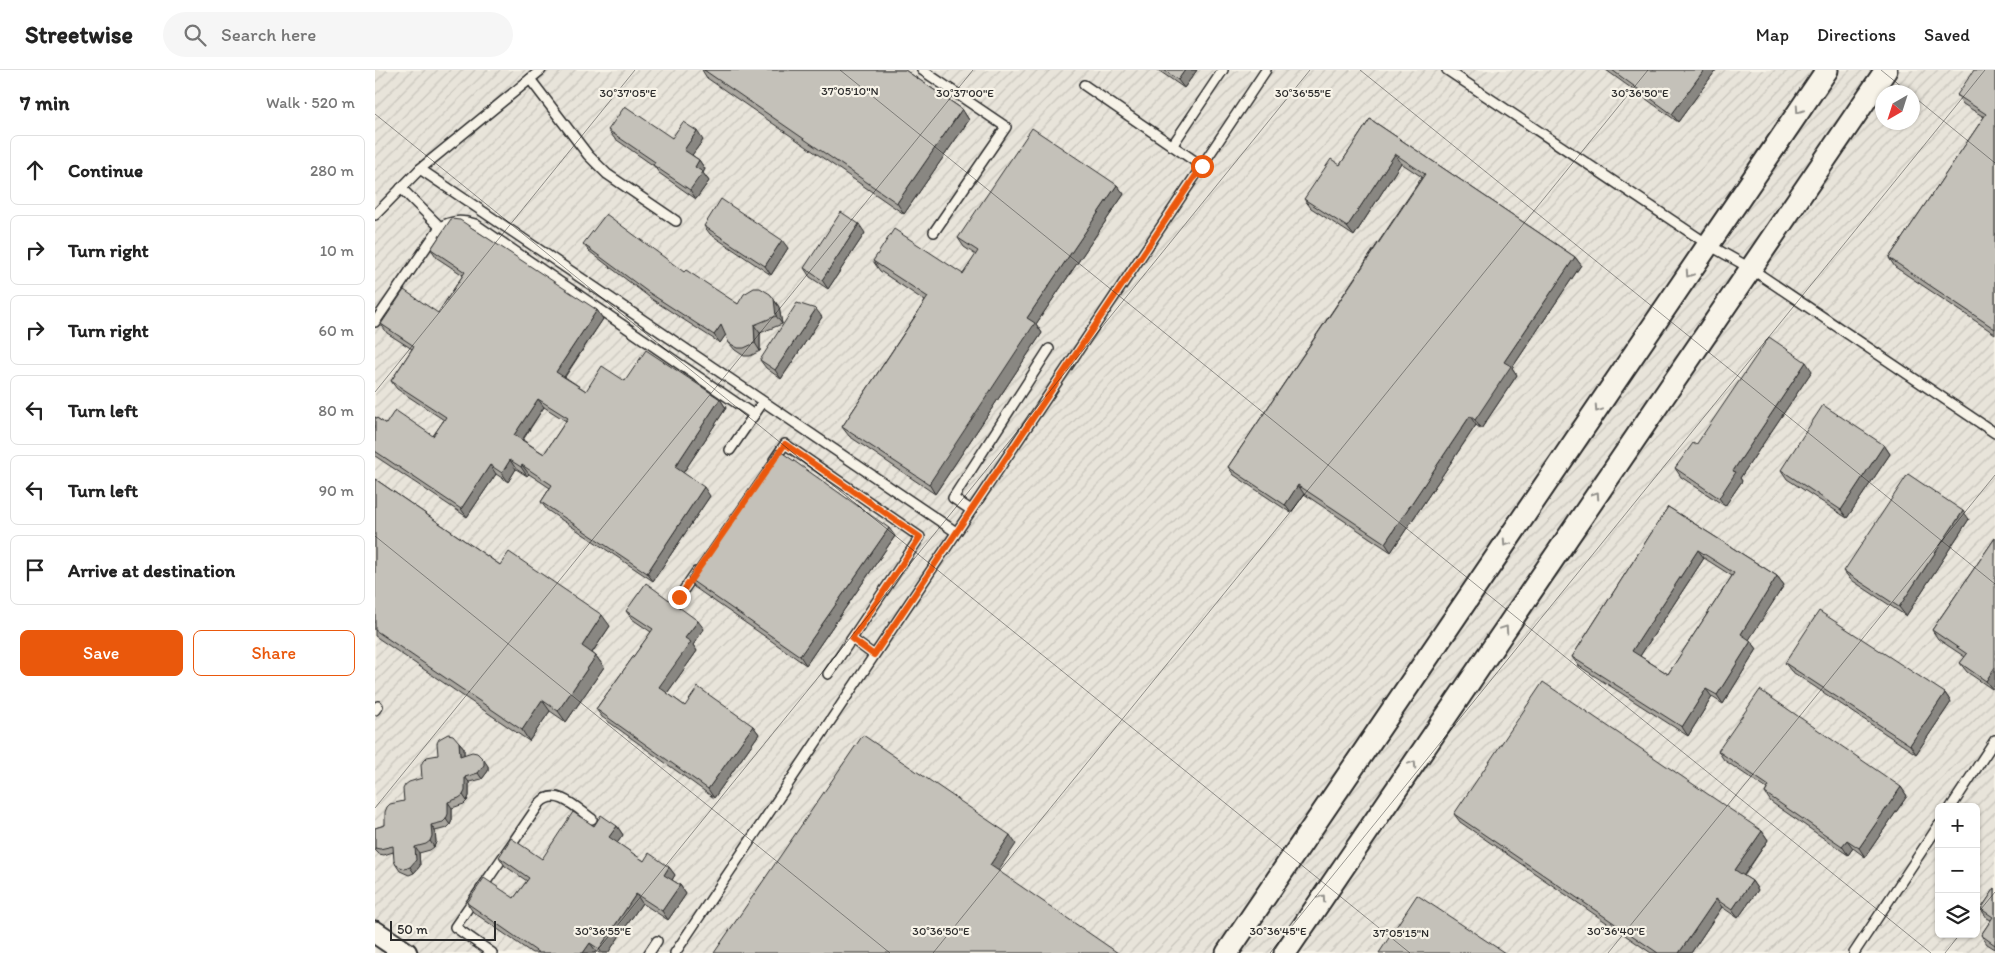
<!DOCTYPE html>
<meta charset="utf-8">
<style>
:root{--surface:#fff;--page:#f6f6f6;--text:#222;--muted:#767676;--line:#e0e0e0;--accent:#ea580c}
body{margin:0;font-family:Itim,sans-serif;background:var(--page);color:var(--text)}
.controls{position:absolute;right:15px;bottom:15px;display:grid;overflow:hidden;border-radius:8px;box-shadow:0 1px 4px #0004}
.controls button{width:45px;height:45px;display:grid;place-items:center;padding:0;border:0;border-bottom:1px solid var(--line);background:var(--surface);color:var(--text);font:25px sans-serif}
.compass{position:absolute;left:1500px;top:15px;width:45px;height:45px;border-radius:50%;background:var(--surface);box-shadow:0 1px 4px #0004;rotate:219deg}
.scale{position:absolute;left:15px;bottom:12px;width:106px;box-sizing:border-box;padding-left:5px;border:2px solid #2b2b2b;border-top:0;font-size:14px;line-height:18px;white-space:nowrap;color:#2b2b2b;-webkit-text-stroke:4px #f7f3e8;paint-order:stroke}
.stop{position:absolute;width:15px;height:15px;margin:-11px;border:4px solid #ea580c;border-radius:50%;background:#fff}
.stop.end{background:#ea580c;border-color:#fff;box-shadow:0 1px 5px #0008}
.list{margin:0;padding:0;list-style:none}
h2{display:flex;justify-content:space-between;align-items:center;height:65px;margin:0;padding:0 20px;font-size:21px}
h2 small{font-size:16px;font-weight:400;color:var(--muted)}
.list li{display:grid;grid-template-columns:32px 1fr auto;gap:15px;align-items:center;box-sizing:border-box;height:70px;margin:0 10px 10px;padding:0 10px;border:1px solid var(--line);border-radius:8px}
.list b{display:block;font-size:19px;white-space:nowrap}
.list em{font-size:16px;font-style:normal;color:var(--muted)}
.actions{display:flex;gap:10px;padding:15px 20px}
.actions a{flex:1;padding:11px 0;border:1px solid var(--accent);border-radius:8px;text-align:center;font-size:18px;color:var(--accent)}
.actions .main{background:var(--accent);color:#fff}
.icon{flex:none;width:28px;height:28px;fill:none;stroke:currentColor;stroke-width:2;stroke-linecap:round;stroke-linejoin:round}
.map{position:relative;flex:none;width:1620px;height:883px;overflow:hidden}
header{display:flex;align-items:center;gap:30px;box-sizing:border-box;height:70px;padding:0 25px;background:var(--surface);border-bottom:1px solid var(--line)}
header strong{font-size:24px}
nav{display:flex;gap:28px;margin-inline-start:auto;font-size:18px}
.search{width:350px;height:45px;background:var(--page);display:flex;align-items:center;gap:12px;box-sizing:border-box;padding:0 18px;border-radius:28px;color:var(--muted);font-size:19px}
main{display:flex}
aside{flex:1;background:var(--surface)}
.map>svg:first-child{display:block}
.industrial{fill:url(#industrial-furrows);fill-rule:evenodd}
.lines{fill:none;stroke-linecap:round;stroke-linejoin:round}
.service-casing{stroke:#2b2b2b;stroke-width:12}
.tertiary-casing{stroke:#2b2b2b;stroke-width:25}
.service{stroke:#f7f3e8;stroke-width:9}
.tertiary{stroke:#f7f3e8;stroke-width:21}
.wall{fill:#a9a69f;stroke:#2b2b2b;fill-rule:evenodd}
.shaded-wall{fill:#898782;stroke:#2b2b2b}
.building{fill:#c4c1b9;stroke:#2b2b2b;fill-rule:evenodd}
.oneway{stroke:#918f8a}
.route{stroke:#ea580c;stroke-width:6}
.ticks{fill:none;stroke:#2b2b2b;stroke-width:1;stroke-opacity:0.45}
.ticks-label{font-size:12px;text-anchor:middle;fill:#2b2b2b;stroke:#f7f3e8;stroke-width:4.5;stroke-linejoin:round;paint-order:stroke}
</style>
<header>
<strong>Streetwise</strong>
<div class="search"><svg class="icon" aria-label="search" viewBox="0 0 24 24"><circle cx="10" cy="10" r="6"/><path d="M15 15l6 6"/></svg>Search here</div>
<nav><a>Map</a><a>Directions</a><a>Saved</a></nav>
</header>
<main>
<aside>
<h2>7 min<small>Walk · 520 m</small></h2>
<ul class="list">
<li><svg class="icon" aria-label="ahead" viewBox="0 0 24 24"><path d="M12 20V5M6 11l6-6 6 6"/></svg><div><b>Continue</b></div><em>280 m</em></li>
<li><svg class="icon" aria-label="right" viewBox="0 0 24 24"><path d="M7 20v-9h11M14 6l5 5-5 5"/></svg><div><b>Turn right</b></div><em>10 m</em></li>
<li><svg class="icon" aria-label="right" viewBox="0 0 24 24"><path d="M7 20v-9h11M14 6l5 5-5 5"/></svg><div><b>Turn right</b></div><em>60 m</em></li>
<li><svg class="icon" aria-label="left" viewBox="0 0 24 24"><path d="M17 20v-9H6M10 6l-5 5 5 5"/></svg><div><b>Turn left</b></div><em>80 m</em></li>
<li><svg class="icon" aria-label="left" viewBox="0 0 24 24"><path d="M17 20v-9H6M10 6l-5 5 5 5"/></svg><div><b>Turn left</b></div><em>90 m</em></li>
<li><svg class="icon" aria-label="arrive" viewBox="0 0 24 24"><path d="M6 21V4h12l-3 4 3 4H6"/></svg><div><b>Arrive at destination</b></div></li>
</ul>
<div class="actions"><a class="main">Save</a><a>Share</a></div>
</aside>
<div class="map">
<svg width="1620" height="883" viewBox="0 0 1620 883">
<defs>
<pattern id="industrial-furrows" width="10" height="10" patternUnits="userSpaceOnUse" patternTransform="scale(1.25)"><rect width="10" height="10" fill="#e8e4da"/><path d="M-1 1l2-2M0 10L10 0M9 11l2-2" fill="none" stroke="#c7c4bb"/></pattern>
</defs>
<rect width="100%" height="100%" fill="#f7f3e8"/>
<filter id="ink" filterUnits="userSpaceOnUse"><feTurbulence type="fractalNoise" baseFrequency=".02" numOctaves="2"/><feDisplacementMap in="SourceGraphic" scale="10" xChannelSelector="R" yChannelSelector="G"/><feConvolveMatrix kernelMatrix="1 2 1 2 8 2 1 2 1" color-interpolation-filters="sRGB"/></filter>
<g filter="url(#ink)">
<!-- industrial -->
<path class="industrial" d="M0 0H1620V883H0ZM1508 22H1538V52H1508ZM1564 737H1601V864H1564Z"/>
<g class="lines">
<!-- service casing -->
<g class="service-casing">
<g id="service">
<polyline points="547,0 631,57 559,162"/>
<polyline points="1072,0 1334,175 1375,198 1620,363"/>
<polyline points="155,9 213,85 232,104 301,151"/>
<polyline points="709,15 827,96"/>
<polyline points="797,76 848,0"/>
<polyline points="45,99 581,462"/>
<polyline points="26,118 65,157"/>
<polyline points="0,145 45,99 166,0"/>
<path d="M0 252 65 157C77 150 87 150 100 154L379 345"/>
<polyline points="355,380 388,332"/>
<polyline points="399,390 410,374 545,467 453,604"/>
<polyline points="596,440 578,428 674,279"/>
<polyline points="304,527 321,502"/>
<polyline points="477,569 499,585"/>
<polyline points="0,640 3,636"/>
<polyline points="1576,737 1620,670"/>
<path d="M117 883 80 857 165 733C181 716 203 739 217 749"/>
<polyline points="274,883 282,871"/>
<polyline points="300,883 891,0"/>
<polyline points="1479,883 1564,755"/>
</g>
</g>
<!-- tertiary casing -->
<g class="tertiary-casing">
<g id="tertiary">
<polyline points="0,862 31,883"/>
<polyline points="852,883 1452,0"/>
<polyline points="910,883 1511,0"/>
</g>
</g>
<!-- service -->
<use href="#service" class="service"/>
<!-- tertiary -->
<use href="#tertiary" class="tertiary"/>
</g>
<!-- wall -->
<g class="wall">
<polygon points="327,0 530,0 587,39 594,50 529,144 332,8"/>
<polygon points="783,0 822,0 809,18"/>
<polygon points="1231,0 1341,0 1303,52"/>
<polygon points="1620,0 1620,264 1520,197 1514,188 1609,47 1588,34 1582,25"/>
<polygon points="995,49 1200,187 1206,195 1137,298 1142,305 1106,359 1101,355 1016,482 929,424 916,443 859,405 853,397 1047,107 1026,93 979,166 936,138 929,129 965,95"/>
<polygon points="233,60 297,68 328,70 317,85 324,90 330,99 328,103 334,111 321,129 284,103 279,96 239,68"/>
<polygon points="742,115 749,124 661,254 667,263 560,424 474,366 467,357 550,231 505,201 498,191 588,204 601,185 589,177 583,168"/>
<polygon points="329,156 413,178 396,205 335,164"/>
<polygon points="490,163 453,219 435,207 429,198"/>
<polygon points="208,174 309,202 363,234 395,224 404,237 407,254 385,263 385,281 375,286 369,286 360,280 354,273 351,264 345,273 278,230 214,181"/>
<path d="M56 179 222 240 228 249 190 307 211 321 250 311 345 329 351 338 308 403 335 426 278 511 172 440 166 432 175 418 154 404 152 406 141 399 133 412 121 404 92 447 0 386V347L11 354 58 366 69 350 22 319 16 311 37 279 12 263 6 254 63 243 88 205 62 188ZM169 337 191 351 169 384 148 370Z"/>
<polygon points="447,247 406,309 391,298 385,290"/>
<polygon points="1437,301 1365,408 1367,411 1350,436 1306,407 1300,398 1321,375"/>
<polygon points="1509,375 1515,384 1472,448 1412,409 1406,400"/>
<polygon points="0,409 125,495 235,556 217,583 221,586 229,597 191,652 175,641 154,671 0,566"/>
<path d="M1293 437 1402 506 1409 515 1374 569 1382 579 1348 634 1337 627 1313 666 1204 596 1197 587ZM1329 488 1357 506 1293 604 1265 586Z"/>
<polygon points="1594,449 1531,546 1475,509 1469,501"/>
<polygon points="520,466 431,595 319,517 313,508"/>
<polygon points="1620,468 1617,619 1592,602 1585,593 1590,587 1563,569 1557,560"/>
<polygon points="251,541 329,559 318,575 322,581 292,623 310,636 378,656 384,664 339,728 227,647 221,639 276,562 257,549"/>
<polygon points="1410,593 1570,623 1576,632 1541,684 1416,601"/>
<polygon points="84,672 89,678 89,685 113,696 113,701 107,709 94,712 94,726 92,731 89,734 77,738 77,750 75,755 72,758 60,761 61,772 59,777 55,780 44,783 45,796 39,803 34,805 25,801 21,795 18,782 9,785 4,784 0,780 0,758 10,755 47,708 63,685"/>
<polygon points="1343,681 1526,717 1532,726 1490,787 1478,778 1473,785 1396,732 1390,723 1392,719 1349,690"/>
<polygon points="1079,744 1387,761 1393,770 1369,806 1377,811 1383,820 1363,848 1347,837 1316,883 1276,883 1085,752"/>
<polygon points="219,756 242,756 248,765 242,773 269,791 294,797 300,805 297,810 305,815 311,824 293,850 267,833 233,883 224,883 221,881 220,883 157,883 98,842 92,833 139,828 152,811 130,796 124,787 167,789"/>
<polygon points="1620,818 1620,879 1612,874 1606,865 1616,850 1612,848 1606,839"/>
</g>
<!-- shaded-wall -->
<g class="shaded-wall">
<polygon points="810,0 822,0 809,18 803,10"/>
<polygon points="1329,0 1341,0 1303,52 1297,44"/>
<polygon points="587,39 594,50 529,144 522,133"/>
<polygon points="322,61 328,70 315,88 309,80"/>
<polygon points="1020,84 1026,93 979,166 972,157"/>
<polygon points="324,90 330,99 328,103 334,111 321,129 315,120 320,97"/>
<polygon points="742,115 749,124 661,254 667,263 560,424 554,414 652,248"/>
<polygon points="484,154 490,163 453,219 447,210"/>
<polygon points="407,170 413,178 396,205 390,196"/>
<polygon points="1200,187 1206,195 1137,298 1142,305 1106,359 1100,350 1129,292"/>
<polygon points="395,224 404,237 407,254 401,246"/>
<polygon points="441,239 447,247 406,309 400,300"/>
<polygon points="222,240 228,249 187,310 181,302"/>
<polygon points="346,255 352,263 345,273 339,265"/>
<polygon points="379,255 385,263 385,281 380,273"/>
<polygon points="1431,292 1437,301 1365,408 1367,411 1350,436 1344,428 1358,401"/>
<polygon points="163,329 169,337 145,373 139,365"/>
<polygon points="345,329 351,338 306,406 300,397"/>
<polygon points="1095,346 1101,355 1016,482 1010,473"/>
<polygon points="1509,375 1515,384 1472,448 1466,440"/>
<polygon points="135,390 141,399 133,412 127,403"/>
<polygon points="115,395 121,404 92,447 86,439"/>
<polygon points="147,395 154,404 152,406 146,397"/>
<polygon points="923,415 929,424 916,443 910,435"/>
<polygon points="329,417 335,426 278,511 272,503"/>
<polygon points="1588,441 1594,449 1531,546 1524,537"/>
<polygon points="514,458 520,466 431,595 425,586"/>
<polygon points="1323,480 1329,488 1263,589 1257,581"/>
<polygon points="1402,506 1409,515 1372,573 1366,564"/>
<polygon points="227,545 235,556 214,587 207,576"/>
<polygon points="323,551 329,559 318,575 322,581 290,626 284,617 310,568"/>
<polygon points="1376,571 1382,579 1348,634 1342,625"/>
<polygon points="221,586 229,597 191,652 183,641"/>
<polygon points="1620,597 1620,615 1617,619 1611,611"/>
<polygon points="1331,619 1337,627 1313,666 1307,657"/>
<polygon points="1570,623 1576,632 1541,684 1535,675"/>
<polygon points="167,630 175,641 154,671 147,660"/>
<polygon points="378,656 384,664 339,728 333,719"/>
<polygon points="84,672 89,678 89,692 85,686"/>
<polygon points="109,690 113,696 113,701 107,709 103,703"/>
<polygon points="90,707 94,712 94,726 92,731 88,725"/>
<polygon points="1526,717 1532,726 1490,787 1484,778"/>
<polygon points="73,732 77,738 77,750 75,755 71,749"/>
<polygon points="56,755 60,761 61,772 59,777 55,771"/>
<polygon points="242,756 248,765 240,776 234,767"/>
<polygon points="1387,761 1393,770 1366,809 1360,800"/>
<polygon points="635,765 641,774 621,804 615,795"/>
<polygon points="1472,770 1478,778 1473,785 1467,776"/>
<polygon points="40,777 44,783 45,796 39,803 35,797"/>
<polygon points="294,797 300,805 295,813 289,805"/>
<polygon points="1377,811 1383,820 1363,848 1357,840"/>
<polygon points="305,815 311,824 293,850 287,841"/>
<polygon points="261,824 267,833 233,883 227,883 224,879"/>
<polygon points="1341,829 1347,837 1316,883 1304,883"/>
<polygon points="215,873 221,881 220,883 208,883"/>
</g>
<!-- building -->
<g class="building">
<polygon points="329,0 530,0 587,39 522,133"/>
<polygon points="789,0 810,0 803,10"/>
<polygon points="1237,0 1329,0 1297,44"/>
<polygon points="1599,0 1620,0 1620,259 1514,188 1611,44 1582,25"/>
<polygon points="250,36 297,68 308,52 322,61 309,80 324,90 320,97 328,102 315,120 278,95 280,92 233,60"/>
<polygon points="995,49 1200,187 1129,292 1136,296 1100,350 1095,346 1010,473 923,415 910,435 853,397 1050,104 1020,84 972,157 929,129 956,89 965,95"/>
<polygon points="657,58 742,115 652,248 660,253 554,414 467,357 553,227 498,191 519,159 588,204 603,181 583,168"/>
<polygon points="346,129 407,170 390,196 329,156"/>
<polygon points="466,142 484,154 447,210 429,198"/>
<polygon points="231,144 309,202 311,200 363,234 369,224 379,218 385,218 395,224 399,229 401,246 379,255 380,273 369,278 363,278 354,273 346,255 339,265 273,222 208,174"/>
<path d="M76 149 85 150 222 240 181 302 211 321 227 296 250 311 271 280 345 329 300 397 329 417 272 503 166 432 177 415 147 395 146 397 135 390 127 403 115 395 86 439 0 381V347L11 354 20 340 58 366 71 347 16 311 39 276 6 254 29 220 63 243 90 202 56 179ZM163 329 193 348 169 384 139 365Z"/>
<polygon points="422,233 441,239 400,300 385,290"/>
<polygon points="1394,267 1431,292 1358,401 1361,402 1344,428 1300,398 1318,373 1321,375"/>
<polygon points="1448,335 1509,375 1466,440 1406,400"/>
<polygon points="402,379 514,458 425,586 313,508"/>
<polygon points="1533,404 1588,441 1524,537 1469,501"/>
<polygon points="0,409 125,495 134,482 227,545 207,576 221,586 183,641 167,630 147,660 0,560"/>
<path d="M1293 437 1402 506 1366 564 1376 571 1342 625 1331 619 1307 657 1197 587ZM1323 480 1359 503 1293 604 1257 581Z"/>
<polygon points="1620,468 1620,597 1611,611 1585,593 1592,584 1557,560"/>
<polygon points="271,513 323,551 310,568 316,572 284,617 310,636 323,617 378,656 333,719 221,639 278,559 251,541"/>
<polygon points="1444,541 1570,623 1535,675 1410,593"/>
<polygon points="1168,612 1387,761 1360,800 1377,811 1357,840 1341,829 1304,883 1283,883 1079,744"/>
<polygon points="1385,620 1526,717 1484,778 1472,770 1467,776 1390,723 1394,716 1343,681"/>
<polygon points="73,664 78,665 84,672 85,686 97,682 102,683 109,690 109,695 103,703 90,707 90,721 88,725 84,728 73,732 73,744 71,749 68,752 56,755 57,766 55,771 51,774 40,777 41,790 35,797 30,799 21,795 19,791 18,776 5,779 0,778 0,758 10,755 10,742 12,737 15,734 29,731 28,719 30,715 34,712 47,708 46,695 48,691 52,687 63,685 62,673 64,669"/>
<polygon points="488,665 635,765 615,795 743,883 339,883"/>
<polygon points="198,742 219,756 226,745 242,756 234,767 269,791 274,783 294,797 289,805 305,815 287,841 261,824 224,879 215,873 208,883 164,883 92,833 109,808 139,828 154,808 124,787 136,768 167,789"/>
<polygon points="1620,818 1620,875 1606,865 1618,847 1606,839"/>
<polygon points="1042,825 1130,883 1004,883"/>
</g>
<!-- one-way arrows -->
<defs><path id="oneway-chevron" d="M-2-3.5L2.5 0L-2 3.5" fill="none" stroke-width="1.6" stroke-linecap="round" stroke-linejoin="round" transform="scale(1.25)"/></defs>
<g class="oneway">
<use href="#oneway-chevron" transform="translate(1424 40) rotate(124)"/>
<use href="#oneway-chevron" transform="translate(1314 204) rotate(124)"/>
<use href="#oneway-chevron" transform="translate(1223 339) rotate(124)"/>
<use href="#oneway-chevron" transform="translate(1221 425) rotate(-56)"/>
<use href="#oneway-chevron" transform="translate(1131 473) rotate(124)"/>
<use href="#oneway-chevron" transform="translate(1130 559) rotate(-56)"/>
<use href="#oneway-chevron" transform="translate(1038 694) rotate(-56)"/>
<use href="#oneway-chevron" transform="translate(947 828) rotate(-56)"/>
</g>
</g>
<g class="lines" filter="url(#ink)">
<!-- route -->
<polyline class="route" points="304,527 410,374 545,467 477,569 499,585 827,96"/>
</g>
<!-- ticks -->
<path class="ticks" d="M465 0 1556 883M985 0 1620 514M1506 0 1533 22M1538 26 1620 93M0 44 1035 883M0 322 260 0M0 466 515 883M0 738 598 0M1601 845 1620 822M220 883 935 0M558 883 1273 0M895 883 1610 0M1233 883 1620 405M1570 883 1585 864"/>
<g class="ticks-label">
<text x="475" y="25">37°05'10"N</text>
<text x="253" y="27">30°37'05"E</text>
<text x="590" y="27">30°37'00"E</text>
<text x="928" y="27">30°36'55"E</text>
<text x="1265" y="27">30°36'50"E</text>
<text x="228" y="865">30°36'55"E</text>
<text x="566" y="865">30°36'50"E</text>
<text x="903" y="865">30°36'45"E</text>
<text x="1241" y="865">30°36'40"E</text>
<text x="1026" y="867">37°05'15"N</text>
</g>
</svg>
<div class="controls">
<button>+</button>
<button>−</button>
<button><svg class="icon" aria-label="layers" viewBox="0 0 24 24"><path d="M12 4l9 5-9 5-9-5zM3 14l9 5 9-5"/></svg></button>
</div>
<svg class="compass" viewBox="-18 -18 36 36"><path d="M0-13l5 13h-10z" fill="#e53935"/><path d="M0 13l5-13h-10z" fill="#767676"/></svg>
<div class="scale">50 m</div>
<div class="stop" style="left:827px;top:96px"></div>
<div class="stop end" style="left:304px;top:527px"></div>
</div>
</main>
